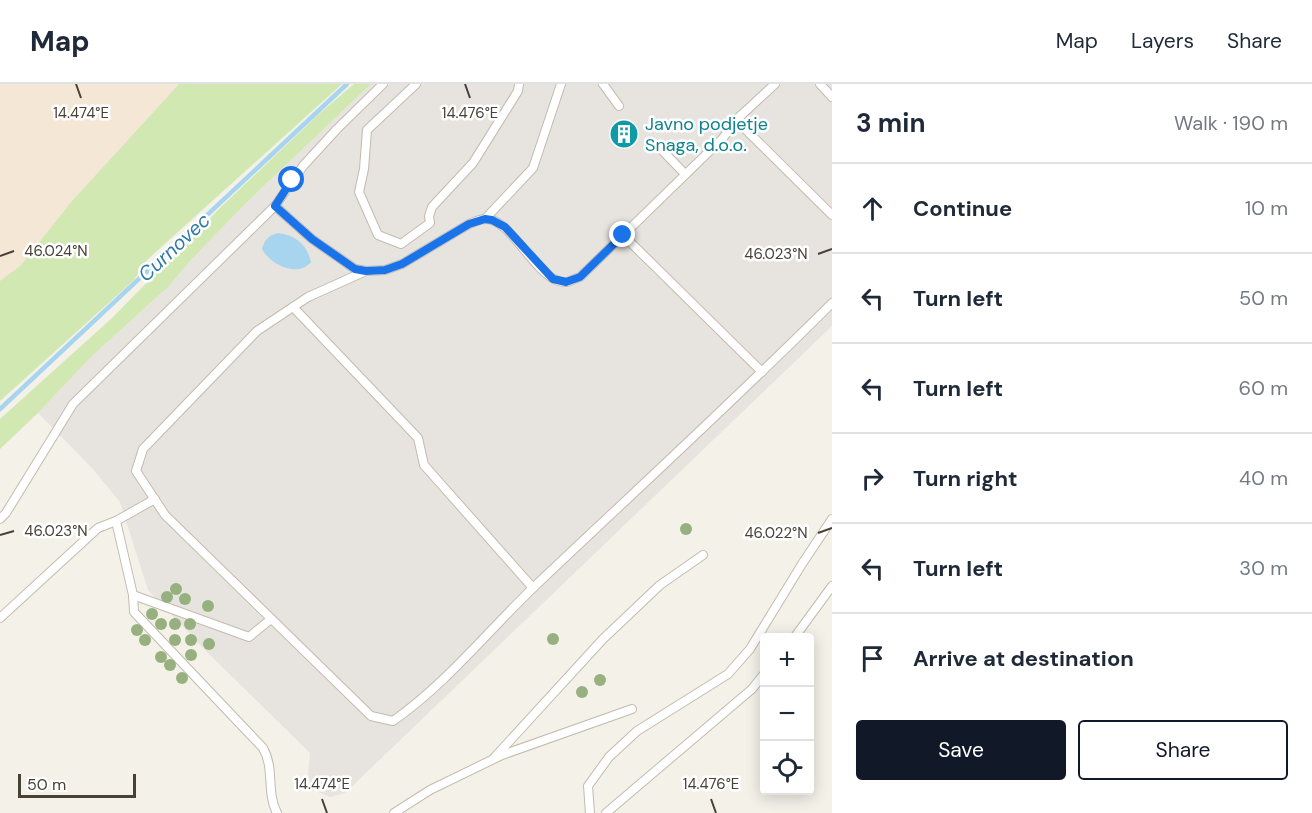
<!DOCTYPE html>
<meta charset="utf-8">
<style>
:root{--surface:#fff;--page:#f2f2f3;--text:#1f2937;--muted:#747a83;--line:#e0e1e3;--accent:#111827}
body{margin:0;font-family:"DM Sans",sans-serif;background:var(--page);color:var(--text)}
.controls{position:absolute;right:18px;bottom:18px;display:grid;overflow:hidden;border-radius:6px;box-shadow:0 3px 15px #0003}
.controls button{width:54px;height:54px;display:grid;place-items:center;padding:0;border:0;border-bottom:2px solid var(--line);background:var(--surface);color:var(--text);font:30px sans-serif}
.scale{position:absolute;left:18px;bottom:15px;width:118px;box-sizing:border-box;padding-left:6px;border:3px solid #484138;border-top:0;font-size:16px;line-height:21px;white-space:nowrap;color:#484138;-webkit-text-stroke:4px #fff;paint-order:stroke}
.stop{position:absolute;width:18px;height:18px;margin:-14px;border:4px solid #1a73e8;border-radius:50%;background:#fff}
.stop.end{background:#1a73e8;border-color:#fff;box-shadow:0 2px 6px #0008}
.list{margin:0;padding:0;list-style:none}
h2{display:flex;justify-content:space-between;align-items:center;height:78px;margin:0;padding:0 24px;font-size:26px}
h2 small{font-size:20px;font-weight:400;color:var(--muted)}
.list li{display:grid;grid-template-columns:39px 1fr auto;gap:18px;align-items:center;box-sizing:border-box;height:90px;padding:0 24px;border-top:2px solid var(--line)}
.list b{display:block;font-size:22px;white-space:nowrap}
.list em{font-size:20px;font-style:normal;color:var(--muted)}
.actions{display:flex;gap:12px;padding:18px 24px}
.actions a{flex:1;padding:14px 0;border:2px solid var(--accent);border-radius:6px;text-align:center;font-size:21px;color:var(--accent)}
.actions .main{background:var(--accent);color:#fff}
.icon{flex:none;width:33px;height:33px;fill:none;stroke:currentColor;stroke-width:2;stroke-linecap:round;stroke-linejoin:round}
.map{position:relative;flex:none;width:832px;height:729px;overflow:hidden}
header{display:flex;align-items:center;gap:36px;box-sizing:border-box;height:84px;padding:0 30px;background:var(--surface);border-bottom:2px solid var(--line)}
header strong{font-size:28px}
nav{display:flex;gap:33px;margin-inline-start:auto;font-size:21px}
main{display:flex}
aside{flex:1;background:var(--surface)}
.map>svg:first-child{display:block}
.commercial{fill:#f5e7d5}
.industrial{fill:#e7e3de}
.green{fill:#d2e8b3}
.water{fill:#a7d4ef}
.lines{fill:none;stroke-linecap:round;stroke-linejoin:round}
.stream{stroke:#a7d4ef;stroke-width:4.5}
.lane-casing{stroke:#c3bbaf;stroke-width:10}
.lane{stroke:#fff;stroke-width:8}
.tree{fill:#97b080}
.route{stroke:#1a73e8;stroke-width:8}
.ticks{fill:none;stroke:#484138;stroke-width:2}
.labels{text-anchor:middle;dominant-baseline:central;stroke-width:5;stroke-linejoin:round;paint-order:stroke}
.culture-label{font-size:18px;fill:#0d838f;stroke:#fff;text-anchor:start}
.water-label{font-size:20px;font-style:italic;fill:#307aab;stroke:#fff}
.ticks-label{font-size:15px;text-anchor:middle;fill:#484138;stroke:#fff;stroke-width:5;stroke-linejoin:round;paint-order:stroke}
</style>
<header>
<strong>Map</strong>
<nav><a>Map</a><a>Layers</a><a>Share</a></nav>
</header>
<main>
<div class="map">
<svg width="832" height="729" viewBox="0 0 832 729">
<rect width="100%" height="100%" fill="#f4f1e9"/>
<!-- commercial -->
<polygon class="commercial" points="0,0 179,0 72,117 21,181 0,197"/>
<!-- industrial -->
<polygon class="industrial" points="371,0 832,0 832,242 345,709 330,713 318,708 311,700 308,690 310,669 208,569 148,506 120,418 92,384 38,329 91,273 168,203 190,177 248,117"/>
<!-- green -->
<g class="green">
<polygon points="179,0 342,0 147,176 134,196 0,317 0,197 21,181 72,117"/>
<polygon points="354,0 371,0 248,117 190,177 168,203 91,273 38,329 0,365 0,335 112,234 222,122 320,29"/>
</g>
<!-- water -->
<path class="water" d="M278 149C296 151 307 161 311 178 298 194 270 181 262 165 265 155 268 152 278 149Z"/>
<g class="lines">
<!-- stream -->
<polyline class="stream" points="0,325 347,0"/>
<!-- lane casing -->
<g class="lane-casing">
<g id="lane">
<polyline points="416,0 367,46 364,85 359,108 378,151 401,160 430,139 429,132 432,123 473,79 518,7 519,0"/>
<polyline points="603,0 619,22"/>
<polyline points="820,0 832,13"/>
<polyline points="736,36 832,131"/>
<polyline points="658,62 685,90"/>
<path d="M275 122 312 155 355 185 366 187 385 186 402 180 469 140C476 137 484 133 492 136 518 145 540 201 567 198 571 197 576 194 580 193L723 54 736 36 775 0"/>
<polyline points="485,135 533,84 561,0"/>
<polyline points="623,151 762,288"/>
<path d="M366 187 308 213 257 247 143 365 136 387 165 431 371 632 393 637C446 600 488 547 535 502 634 408 735 316 832 219"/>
<polyline points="293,223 418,354 424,381 533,504"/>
<path d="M155 415 116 437 133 511 134 528 263 664C275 685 266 708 277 729"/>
<polyline points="0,435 6,429 73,320 275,122 303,82 337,45 383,0"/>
<polyline points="133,511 249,553 271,535"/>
<polyline points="0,534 98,444 116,437"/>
<polyline points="794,554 832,502"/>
<polyline points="494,674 603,555 660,501 703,471"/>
<polyline points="394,729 430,706 502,671 632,625"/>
<polyline points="590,729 588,702 609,673 637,647 728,590 750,565 802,480 832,435"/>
<polyline points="606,729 752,605 764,590"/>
</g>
</g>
<!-- lane -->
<use href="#lane" class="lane"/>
</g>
<!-- trees -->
<g class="tree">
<circle cx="686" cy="445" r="6"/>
<circle cx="176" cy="505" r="6"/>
<circle cx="167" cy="513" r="6"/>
<circle cx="185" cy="515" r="6"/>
<circle cx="208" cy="522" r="6"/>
<circle cx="152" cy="530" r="6"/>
<circle cx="161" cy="540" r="6"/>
<circle cx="175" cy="540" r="6"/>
<circle cx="190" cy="540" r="6"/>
<circle cx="137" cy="546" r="6"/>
<circle cx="553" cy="555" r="6"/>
<circle cx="145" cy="556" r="6"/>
<circle cx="175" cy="556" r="6"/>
<circle cx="191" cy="556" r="6"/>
<circle cx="209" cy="560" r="6"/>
<circle cx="191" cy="571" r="6"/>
<circle cx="161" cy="573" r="6"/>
<circle cx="170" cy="581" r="6"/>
<circle cx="182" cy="594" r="6"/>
<circle cx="600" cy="596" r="6"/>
<circle cx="582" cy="608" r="6"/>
</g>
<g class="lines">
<!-- route -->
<polyline class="route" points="292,96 275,122 312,155 355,185 366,187 385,186 402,180 469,140 485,135 492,136 505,143 553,195 566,198 580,193 623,151"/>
</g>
<!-- ticks -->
<path class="ticks" d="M76 0 81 14M465 0 470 14M818 170 832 165M0 172 14 167M818 449 832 444M0 451 14 447M322 715 327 729M711 715 716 729"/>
<!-- icons -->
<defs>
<g id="building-disc" transform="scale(1.5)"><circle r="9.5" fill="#0f9aa8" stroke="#fff"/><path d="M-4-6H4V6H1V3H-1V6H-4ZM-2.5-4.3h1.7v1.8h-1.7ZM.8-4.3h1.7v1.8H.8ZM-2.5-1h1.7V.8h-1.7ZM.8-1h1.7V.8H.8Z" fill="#fff"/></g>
</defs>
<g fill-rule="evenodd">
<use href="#building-disc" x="624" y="50"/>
</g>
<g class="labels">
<!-- culture labels -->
<g class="culture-label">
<text x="645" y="40">Javno podjetje<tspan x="645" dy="21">Snaga, d.o.o.</tspan></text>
</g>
<!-- water labels -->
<g class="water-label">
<text transform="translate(174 163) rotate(-43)">Curnovec</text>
</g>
</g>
<g class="ticks-label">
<text x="81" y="34">14.474°E</text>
<text x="470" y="34">14.476°E</text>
<text x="56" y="172">46.024°N</text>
<text x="776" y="175">46.023°N</text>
<text x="56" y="452">46.023°N</text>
<text x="776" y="454">46.022°N</text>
<text x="322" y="705">14.474°E</text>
<text x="711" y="705">14.476°E</text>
</g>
</svg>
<div class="controls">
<button>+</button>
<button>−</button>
<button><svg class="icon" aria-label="locate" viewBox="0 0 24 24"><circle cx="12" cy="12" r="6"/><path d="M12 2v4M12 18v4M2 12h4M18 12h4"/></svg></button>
</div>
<div class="scale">50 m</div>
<div class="stop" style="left:292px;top:96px"></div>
<div class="stop end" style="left:623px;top:151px"></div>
</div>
<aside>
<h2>3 min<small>Walk · 190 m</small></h2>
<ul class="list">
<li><svg class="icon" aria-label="ahead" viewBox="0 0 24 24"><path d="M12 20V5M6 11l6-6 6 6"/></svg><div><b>Continue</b></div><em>10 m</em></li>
<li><svg class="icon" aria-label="left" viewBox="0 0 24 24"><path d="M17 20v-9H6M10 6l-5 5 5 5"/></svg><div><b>Turn left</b></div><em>50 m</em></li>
<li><svg class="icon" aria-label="left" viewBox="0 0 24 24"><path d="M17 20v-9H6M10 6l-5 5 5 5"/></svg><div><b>Turn left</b></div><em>60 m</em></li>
<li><svg class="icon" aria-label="right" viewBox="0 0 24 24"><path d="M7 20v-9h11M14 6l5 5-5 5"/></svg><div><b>Turn right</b></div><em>40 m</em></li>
<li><svg class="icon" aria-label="left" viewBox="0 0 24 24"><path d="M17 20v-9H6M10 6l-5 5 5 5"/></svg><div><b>Turn left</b></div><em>30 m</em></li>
<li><svg class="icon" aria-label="arrive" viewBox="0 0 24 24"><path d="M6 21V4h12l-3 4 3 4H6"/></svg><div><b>Arrive at destination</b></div></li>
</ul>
<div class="actions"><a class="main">Save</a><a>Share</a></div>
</aside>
</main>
